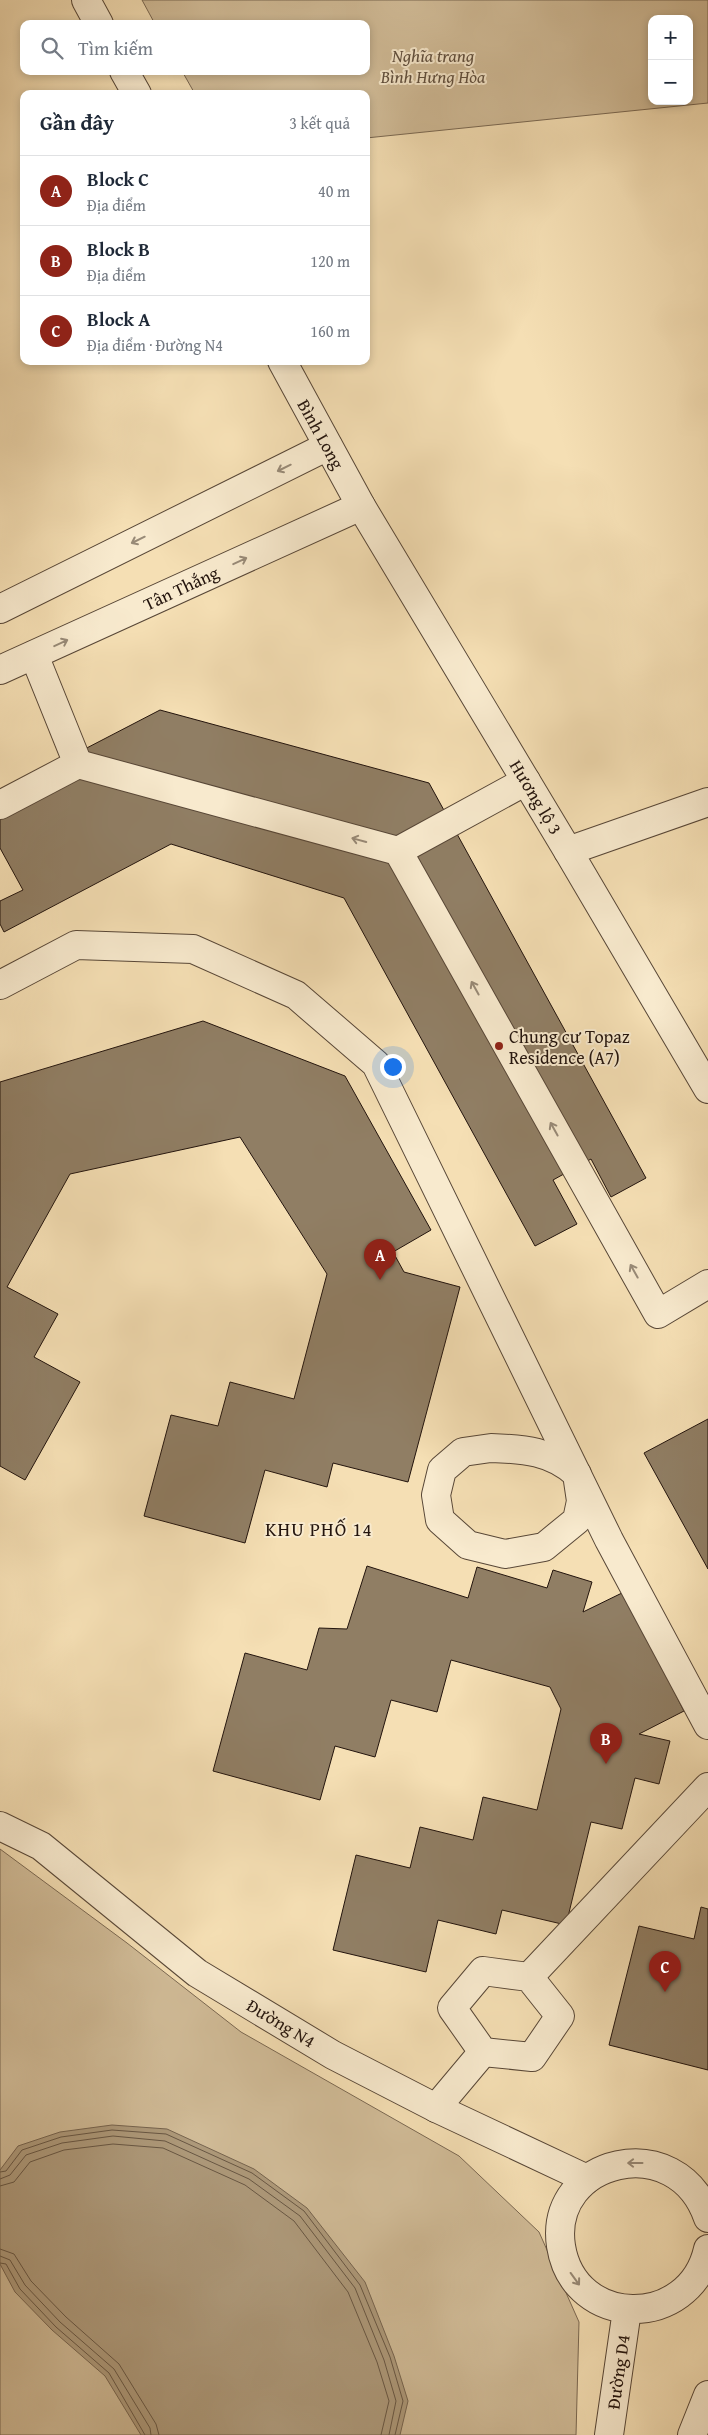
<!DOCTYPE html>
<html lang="vi">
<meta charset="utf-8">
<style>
:root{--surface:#fff;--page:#f2f2f3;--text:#1f2937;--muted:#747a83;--line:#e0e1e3;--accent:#8f2418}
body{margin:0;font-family:"Gentium Book Plus",serif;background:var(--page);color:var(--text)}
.controls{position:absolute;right:15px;top:15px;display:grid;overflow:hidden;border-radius:10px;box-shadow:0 2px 8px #0003}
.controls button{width:45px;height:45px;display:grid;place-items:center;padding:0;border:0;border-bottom:1px solid var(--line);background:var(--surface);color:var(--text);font:25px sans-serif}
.you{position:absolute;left:392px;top:1066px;width:18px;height:18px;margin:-12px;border:4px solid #fff;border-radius:50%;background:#1a73e8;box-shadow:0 0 0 8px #1a73e833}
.badge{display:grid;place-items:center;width:32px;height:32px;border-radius:50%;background:var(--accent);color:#fff;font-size:16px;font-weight:700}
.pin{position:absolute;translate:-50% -41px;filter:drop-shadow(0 1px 2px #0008)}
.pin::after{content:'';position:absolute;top:26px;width:18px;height:15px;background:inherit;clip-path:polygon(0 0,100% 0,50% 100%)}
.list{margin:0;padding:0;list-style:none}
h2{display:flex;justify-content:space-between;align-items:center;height:65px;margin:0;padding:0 20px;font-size:21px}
h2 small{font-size:16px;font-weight:400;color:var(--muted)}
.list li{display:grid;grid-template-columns:32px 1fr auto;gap:15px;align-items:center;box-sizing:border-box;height:70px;padding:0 20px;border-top:1px solid var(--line)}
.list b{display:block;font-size:19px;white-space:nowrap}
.list p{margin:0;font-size:16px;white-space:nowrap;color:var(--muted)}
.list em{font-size:16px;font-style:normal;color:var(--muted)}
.icon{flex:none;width:28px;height:28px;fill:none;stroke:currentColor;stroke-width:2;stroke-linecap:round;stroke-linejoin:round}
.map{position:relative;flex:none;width:708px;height:2435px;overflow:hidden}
.search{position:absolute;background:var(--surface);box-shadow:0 2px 8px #0003;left:20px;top:20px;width:350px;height:55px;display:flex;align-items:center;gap:12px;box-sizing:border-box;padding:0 18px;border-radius:10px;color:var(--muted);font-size:19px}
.panel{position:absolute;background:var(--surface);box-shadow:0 2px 8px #0003;left:20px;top:90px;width:350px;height:275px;border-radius:10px}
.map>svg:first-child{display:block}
.green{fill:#d1bc98;stroke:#7a6852;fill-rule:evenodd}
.water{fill:#ae9a7b;stroke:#76644f}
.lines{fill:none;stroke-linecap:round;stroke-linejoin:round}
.shore{stroke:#685744;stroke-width:1}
.building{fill:#907e64;stroke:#23140d}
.minor-casing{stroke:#584737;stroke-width:30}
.minor{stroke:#f8eace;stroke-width:28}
.oneway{stroke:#988a77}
.poi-dot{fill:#8f2418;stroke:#f8eace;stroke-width:2}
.labels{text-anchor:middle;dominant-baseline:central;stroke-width:4;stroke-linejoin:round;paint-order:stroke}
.park-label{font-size:18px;font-style:italic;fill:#604f3e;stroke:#f8eace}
.street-label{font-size:18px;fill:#23140d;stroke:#f8eace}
.poi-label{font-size:18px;fill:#23140d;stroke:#f8eace;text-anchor:start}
.neighbourhood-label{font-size:19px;letter-spacing:1px;fill:#23140d;stroke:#f8eace}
</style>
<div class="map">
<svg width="708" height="2435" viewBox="0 0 708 2435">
<rect width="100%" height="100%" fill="#f5dfb4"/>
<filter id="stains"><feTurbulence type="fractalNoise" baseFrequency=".004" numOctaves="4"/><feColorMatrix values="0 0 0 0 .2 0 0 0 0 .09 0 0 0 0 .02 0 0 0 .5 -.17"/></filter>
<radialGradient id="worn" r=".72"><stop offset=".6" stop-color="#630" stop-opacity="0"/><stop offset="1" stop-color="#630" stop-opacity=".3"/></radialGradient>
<!-- green -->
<g class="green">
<path d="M142 0H708V103L366 138V94H195L182 71H366V24H155ZM652 19H689V101H652Z"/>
<polygon points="0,1849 127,1943 241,2032 459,2156 539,2232 579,2322 576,2435 0,2435"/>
</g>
<!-- water -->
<polygon class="water" points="112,2125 167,2129 254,2169 307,2208 365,2282 394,2356 408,2401 400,2435 141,2435 105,2376 52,2330 15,2292 0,2264 0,2170 18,2146 60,2132"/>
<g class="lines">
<!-- shore -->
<g class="shore">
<polyline points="0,2172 6,2171 22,2150 61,2137 112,2130 166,2134 252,2173 304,2211 360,2285 390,2357 403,2401 395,2435"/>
<polyline points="0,2179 10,2175 26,2155 62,2143 113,2136 165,2141 249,2179 300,2216 355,2288 384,2360 396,2401 389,2435"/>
<polyline points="0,2186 14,2182 30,2162 64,2150 113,2144 163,2148 245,2185 294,2221 348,2292 377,2362 389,2401 381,2435"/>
<polyline points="0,2249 14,2254 31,2281 66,2317 119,2364 156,2424 159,2435"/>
<polyline points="0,2256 10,2260 25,2285 60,2322 114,2369 150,2428 151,2435"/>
<polyline points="0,2263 6,2264 20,2289 56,2327 109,2373 145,2435"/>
</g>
</g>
<!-- building -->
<g class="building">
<polygon points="160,710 429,783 646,1178 611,1197 591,1159 553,1180 577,1224 535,1246 344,898 171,844 4,932 0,924 0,901 23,890 0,848 0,793"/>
<polygon points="203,1021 345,1076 431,1230 393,1252 404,1272 460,1287 408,1482 333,1463 327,1487 265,1470 245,1543 144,1516 171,1415 218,1426 230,1382 294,1399 327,1274 240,1137 70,1174 7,1287 58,1314 34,1357 80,1382 25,1480 0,1466 0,1082"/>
<polygon points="708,1419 708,1569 644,1453"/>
<polygon points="367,1566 468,1598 477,1567 547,1588 553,1570 592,1582 583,1612 624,1592 684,1711 639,1734 670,1741 659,1784 635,1778 622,1829 591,1822 566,1925 502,1910 496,1934 438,1920 426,1972 333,1950 356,1855 410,1868 420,1827 473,1840 483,1797 537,1810 561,1709 550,1687 451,1660 437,1712 391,1700 375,1757 335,1746 320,1800 213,1771 245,1653 307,1670 319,1628 347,1629"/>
<polygon points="701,1907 708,1909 708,2070 609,2045 639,1926 694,1939"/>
</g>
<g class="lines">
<!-- minor casing -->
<g class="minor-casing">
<g id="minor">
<polyline points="86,0 99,24"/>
<polyline points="124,71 137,94"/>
<polyline points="282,361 361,506 568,851 708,1089"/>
<polyline points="0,609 328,446"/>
<polyline points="34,655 78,764"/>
<polyline points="0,670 361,506"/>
<polyline points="0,805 78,764 398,851 658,1314 708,1284"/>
<polyline points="398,851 526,781"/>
<polyline points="568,851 708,802"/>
<polyline points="0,985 76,945 193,949 296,995 376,1064 609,1540 708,1725"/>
<path d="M491 1448C524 1449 552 1451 577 1474L581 1501 577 1520 544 1547 505 1554 468 1545 440 1520 436 1495 442 1470 463 1452Z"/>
<polyline points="0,1826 41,1846 197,1973 333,2055 436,2108 587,2179"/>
<polygon points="483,1971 529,1977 560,2016 532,2057 483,2052 452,2008"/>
<polyline points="529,1977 708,1787"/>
<polyline points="436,2108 483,2052"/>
<path d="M708 2218C677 2127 548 2159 561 2246 574 2329 690 2330 708 2249"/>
<polyline points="609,2435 627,2310"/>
<polyline points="692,2435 708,2395"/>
</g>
</g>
<!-- minor -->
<use href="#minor" class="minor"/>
</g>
<!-- one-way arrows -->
<defs><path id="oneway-shaft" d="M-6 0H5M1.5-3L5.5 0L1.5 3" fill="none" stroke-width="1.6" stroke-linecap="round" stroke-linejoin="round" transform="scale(1.25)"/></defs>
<g class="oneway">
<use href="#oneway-shaft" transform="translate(284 468) rotate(154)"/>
<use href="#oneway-shaft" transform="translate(138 540) rotate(154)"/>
<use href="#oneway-shaft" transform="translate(240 561) rotate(-25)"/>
<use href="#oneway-shaft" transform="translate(61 643) rotate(-25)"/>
<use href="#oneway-shaft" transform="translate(359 840) rotate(-165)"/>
<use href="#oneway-shaft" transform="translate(475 988) rotate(-119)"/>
<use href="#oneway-shaft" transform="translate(554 1129) rotate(-119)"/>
<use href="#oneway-shaft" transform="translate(634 1271) rotate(-119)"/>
<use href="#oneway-shaft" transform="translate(635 2163) rotate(-180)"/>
<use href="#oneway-shaft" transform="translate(575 2279) rotate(54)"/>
</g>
<!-- markers -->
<circle class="poi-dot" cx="499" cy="1046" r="5"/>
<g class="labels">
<!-- park labels -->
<g class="park-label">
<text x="433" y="55">Nghĩa trang<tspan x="433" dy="21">Bình Hưng Hòa</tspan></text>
</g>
<!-- street labels -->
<g class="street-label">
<text transform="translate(321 434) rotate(61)">Bình Long</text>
<text transform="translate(181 588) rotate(-25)">Tân Thắng</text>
<text transform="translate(536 797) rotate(59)">Hương lộ 3</text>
<text transform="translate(281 2023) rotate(31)">Đường N4</text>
<text transform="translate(618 2372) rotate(-82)">Đường D4</text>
</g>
<!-- poi labels -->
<g class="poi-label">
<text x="509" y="1036">Chung cư Topaz<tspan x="509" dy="21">Residence (A7)</tspan></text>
</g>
<!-- neighbourhood labels -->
<g class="neighbourhood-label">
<text x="319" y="1529">KHU PHỐ 14</text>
</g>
</g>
<rect width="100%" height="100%" filter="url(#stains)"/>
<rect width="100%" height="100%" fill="url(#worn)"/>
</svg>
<div class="controls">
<button>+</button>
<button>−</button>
</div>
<div class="you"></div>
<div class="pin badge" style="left:380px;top:1280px">A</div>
<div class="pin badge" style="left:606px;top:1764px">B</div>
<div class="pin badge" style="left:665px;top:1992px">C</div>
<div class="search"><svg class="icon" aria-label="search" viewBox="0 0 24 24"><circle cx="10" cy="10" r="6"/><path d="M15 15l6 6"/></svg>Tìm kiếm</div>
<section class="panel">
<h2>Gần đây<small>3 kết quả</small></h2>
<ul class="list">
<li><span class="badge">A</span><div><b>Block C</b><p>Địa điểm</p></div><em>40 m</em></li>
<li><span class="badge">B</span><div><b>Block B</b><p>Địa điểm</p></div><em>120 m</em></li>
<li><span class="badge">C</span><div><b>Block A</b><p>Địa điểm · Đường N4</p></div><em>160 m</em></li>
</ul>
</section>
</div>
